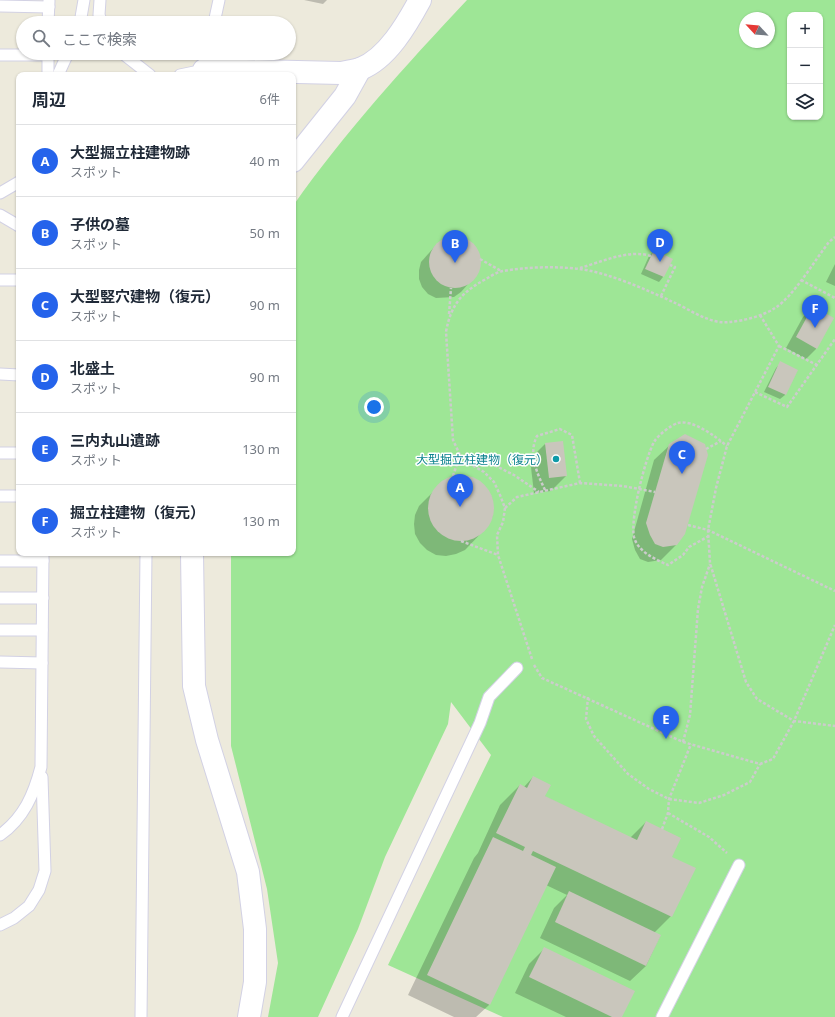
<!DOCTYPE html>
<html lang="ja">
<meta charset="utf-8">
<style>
:root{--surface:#fff;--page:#f2f2f3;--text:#1f2937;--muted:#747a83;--line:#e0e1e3;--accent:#2563eb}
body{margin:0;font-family:"Noto Sans","Noto Sans JP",sans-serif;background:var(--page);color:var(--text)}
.controls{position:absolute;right:12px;top:12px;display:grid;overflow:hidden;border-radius:8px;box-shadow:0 1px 3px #0004}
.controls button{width:36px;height:36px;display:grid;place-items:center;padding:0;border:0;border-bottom:1px solid var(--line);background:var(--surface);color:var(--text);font:20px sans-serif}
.compass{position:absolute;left:739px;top:12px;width:36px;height:36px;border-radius:50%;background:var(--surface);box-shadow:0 1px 3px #0004;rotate:296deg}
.you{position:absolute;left:374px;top:407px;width:14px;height:14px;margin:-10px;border:3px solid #fff;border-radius:50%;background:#1a73e8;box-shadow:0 0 0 6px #1a73e833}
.badge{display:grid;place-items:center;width:26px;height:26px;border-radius:50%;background:var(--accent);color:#fff;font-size:13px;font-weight:700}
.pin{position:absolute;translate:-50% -33px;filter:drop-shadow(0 1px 2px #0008)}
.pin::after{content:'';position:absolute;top:21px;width:14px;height:12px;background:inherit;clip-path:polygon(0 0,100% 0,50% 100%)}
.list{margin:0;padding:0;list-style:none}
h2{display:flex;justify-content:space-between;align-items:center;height:52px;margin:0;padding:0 16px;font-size:17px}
h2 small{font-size:13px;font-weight:400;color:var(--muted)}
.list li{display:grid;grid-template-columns:26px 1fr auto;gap:12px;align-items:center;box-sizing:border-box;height:72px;padding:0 16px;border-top:1px solid var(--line)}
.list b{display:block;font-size:15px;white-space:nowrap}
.list p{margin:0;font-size:13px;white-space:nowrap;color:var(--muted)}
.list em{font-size:13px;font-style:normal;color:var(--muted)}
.icon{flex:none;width:22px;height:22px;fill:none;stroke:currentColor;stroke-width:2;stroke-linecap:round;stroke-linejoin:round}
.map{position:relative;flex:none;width:835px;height:1017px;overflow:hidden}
.search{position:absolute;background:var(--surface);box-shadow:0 1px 3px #0004;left:16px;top:16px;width:280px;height:44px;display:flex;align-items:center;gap:10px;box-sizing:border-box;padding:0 14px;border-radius:22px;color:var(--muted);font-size:15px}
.panel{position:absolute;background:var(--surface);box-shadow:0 1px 3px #0004;left:16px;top:72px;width:280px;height:484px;border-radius:8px}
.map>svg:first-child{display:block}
.green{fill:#9ee696;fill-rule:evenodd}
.shadow{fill:#0003}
.building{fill:#c9c6bc}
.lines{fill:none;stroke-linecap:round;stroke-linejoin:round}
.lane-casing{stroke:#d2d1e4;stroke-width:13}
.street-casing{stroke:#d2d1e4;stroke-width:24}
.secondary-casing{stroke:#d2d1e4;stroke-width:24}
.path{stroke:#ccc;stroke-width:2.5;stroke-dasharray:3 2;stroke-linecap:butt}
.lane{stroke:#fff;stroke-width:11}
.street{stroke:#fff;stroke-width:22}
.secondary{stroke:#fff;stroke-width:22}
.culture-dot{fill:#0f9aa8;stroke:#fff;stroke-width:1.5}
.labels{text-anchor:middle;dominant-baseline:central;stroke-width:3;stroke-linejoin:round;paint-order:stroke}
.culture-label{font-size:12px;fill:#0d838f;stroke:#fff;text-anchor:end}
</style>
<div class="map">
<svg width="835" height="1017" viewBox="0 0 835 1017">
<rect width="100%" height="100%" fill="#edeadc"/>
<!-- green -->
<path class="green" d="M467 0H835V1017H503L388 965 491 755 451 702 448 724 385 857 358 929 318 1017H268L278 963 267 889 231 746V553H293V206C344 133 406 65 467 0ZM790 15H820V117H790ZM745 18H769V42H745Z"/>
<!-- shadow -->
<g class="shadow">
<polygon points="304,0 327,0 323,4"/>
<polygon points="453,237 462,238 470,242 476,249 480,266 477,274 461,292 454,297 436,298 428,294 422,287 419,279 419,270 421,262 437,244 445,239"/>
<polygon points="654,251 663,277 659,282 641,274 649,256"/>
<polygon points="835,264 835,286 826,282"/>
<polygon points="813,307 833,318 816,349 806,359 786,348 803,317"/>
<polygon points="781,363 797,371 785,395 780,399 764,392 776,368"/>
<polygon points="686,435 704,445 676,545 661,560 648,562 640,559 635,550 632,539 654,460 670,445"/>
<polygon points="545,444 566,476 551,491 534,493 530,459"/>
<polygon points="461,476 471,478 480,482 487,489 492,498 493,508 492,518 487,527 465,550 456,554 446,556 436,555 427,550 420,543 415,534 414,524 415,515 419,506 442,483 451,478"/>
<polygon points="533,777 544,796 630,838 646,822 671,857 671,916 654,933 660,936 646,966 630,981 540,938 554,908 567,895 546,885 489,1005 476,1017 454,1017 408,995 474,858 478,853 500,805 520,785 524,787"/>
<polygon points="544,949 621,1017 566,1017 515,993 529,964"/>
</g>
<!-- building -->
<g class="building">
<circle cx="455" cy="262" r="26"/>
<polygon points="654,250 673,259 664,277 645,269"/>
<polygon points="813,306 834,318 817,349 796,337"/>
<polygon points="780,361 798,370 786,395 768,387"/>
<polygon points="685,434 705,444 708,455 685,534 677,545 663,547 655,544 650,535 646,523 669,444"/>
<polygon points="563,441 567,476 549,478 545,443"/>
<circle cx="461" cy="508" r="33"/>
<polygon points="533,776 551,785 545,796 637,840 646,821 681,838 672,857 696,868 672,917 533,851 531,855 556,867 490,1005 427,975 493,837 523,851 525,847 496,833 520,784 527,788"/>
<polygon points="569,891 661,935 646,966 555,922"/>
<polygon points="544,947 635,991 622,1017 612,1017 529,977"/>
</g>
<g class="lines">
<!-- lane casing -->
<g class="lane-casing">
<g id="lane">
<polyline points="100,0 99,15 102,23"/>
<polyline points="0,6 49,7"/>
<polyline points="48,23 49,1"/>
<polyline points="80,23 84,0"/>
<polyline points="214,23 219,0"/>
<polyline points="122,53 150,75"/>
<polyline points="0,55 48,55"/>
<polyline points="48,75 48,53"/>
<polyline points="58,75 68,53"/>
<polyline points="180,75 204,70 208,53"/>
<polyline points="0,193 19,182"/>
<polyline points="0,215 19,226"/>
<polyline points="0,280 19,280"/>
<polyline points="0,374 19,375"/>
<polyline points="0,453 19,453"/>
<polyline points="0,496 19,496"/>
<polyline points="0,561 43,561"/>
<polyline points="0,598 43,598"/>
<polyline points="0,630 42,630"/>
<polyline points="0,662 42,663"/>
<path d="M0 835C24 818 34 794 41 767L43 553"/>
<polyline points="0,925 14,918 29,906 39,890 45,871 42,777"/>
<polyline points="141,1017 146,553"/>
<polyline points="342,1017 480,723 489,697 517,668"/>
<polyline points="662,1017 739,865"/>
</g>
</g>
<!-- street casing -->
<g class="street-casing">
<g id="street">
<polyline points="293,161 345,96 360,69"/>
<polyline points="192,553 194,686 207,740 248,872 255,929 255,982 249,1017"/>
</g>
</g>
<!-- secondary casing -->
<g class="secondary-casing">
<path id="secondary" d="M204 70 341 73C347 72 354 71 360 69 387 59 407 24 420 0"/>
</g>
<!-- path -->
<g class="path">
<polyline points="480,259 501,271"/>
<path d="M580 268C601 262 629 249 651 256"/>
<polyline points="801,280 835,298"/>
<polyline points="661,296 675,267 670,265"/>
<polyline points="449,314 451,288"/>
<polyline points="760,315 779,346 727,446 716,488 708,530 710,563 746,682 757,699 794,721 835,726"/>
<polyline points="779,346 817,365"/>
<polyline points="755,392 787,407 835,339"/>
<polyline points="706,449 721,441"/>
<polyline points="470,464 492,464 514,475 539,492"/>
<polyline points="453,476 460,455"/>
<path d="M545 490C537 473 528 454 537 436L560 429 572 435 580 483"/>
<polyline points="505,508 517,497 580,483 623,486 655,492"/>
<polyline points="688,525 708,530 835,591"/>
<path d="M709 536 689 547 683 555 668 565C655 559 638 552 634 537 630 518 645 459 654 442 658 435 671 425 678 423 693 419 716 437 727 446"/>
<polyline points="461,541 498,555"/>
<path d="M532 659 498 555 497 535 503 522 505 508 500 495 494 482 484 472 470 464 460 455 453 440 446 332C451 304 462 292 486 279 491 276 497 272 503 271 525 267 557 266 579 269 607 272 647 290 673 302 689 309 711 325 729 322 743 321 763 316 775 308 793 297 815 260 829 242L835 237"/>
<polyline points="534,665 542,678 683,742 760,764 773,759 794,721 835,625"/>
<polyline points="588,697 586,719 594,736 628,774 649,789 669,799 699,803 724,795 750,782 760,764"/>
<polyline points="683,742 690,715 698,609 702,587 710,564"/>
<polyline points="668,813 709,837 727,853"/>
<polyline points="662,829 668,813 669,799 691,744"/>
</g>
<!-- lane -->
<use href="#lane" class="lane"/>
<!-- street -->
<use href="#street" class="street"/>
<!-- secondary -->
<use href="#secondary" class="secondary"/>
</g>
<!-- markers -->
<circle class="culture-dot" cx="556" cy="459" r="4"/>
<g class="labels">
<!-- culture labels -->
<g class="culture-label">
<text x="548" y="459">大型掘立柱建物（復元）</text>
</g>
</g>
</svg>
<div class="controls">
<button>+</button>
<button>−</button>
<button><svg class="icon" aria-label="layers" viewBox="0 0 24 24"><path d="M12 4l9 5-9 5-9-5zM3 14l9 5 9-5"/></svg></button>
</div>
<svg class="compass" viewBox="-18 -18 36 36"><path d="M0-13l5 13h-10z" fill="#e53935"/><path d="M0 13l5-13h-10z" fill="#747a83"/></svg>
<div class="you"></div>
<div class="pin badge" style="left:460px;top:507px">A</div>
<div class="pin badge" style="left:455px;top:263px">B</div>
<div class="pin badge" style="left:682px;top:474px">C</div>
<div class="pin badge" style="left:660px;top:262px">D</div>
<div class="pin badge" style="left:666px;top:739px">E</div>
<div class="pin badge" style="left:815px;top:328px">F</div>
<div class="search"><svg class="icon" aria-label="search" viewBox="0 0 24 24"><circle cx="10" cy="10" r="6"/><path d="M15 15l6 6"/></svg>ここで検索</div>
<section class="panel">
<h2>周辺<small>6件</small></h2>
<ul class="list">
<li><span class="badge">A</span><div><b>大型掘立柱建物跡</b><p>スポット</p></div><em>40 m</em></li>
<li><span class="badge">B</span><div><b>子供の墓</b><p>スポット</p></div><em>50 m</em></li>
<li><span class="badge">C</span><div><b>大型竪穴建物（復元）</b><p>スポット</p></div><em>90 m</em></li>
<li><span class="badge">D</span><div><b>北盛土</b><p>スポット</p></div><em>90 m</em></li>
<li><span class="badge">E</span><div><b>三内丸山遺跡</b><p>スポット</p></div><em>130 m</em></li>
<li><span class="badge">F</span><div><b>掘立柱建物（復元）</b><p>スポット</p></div><em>130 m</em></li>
</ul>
</section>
</div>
